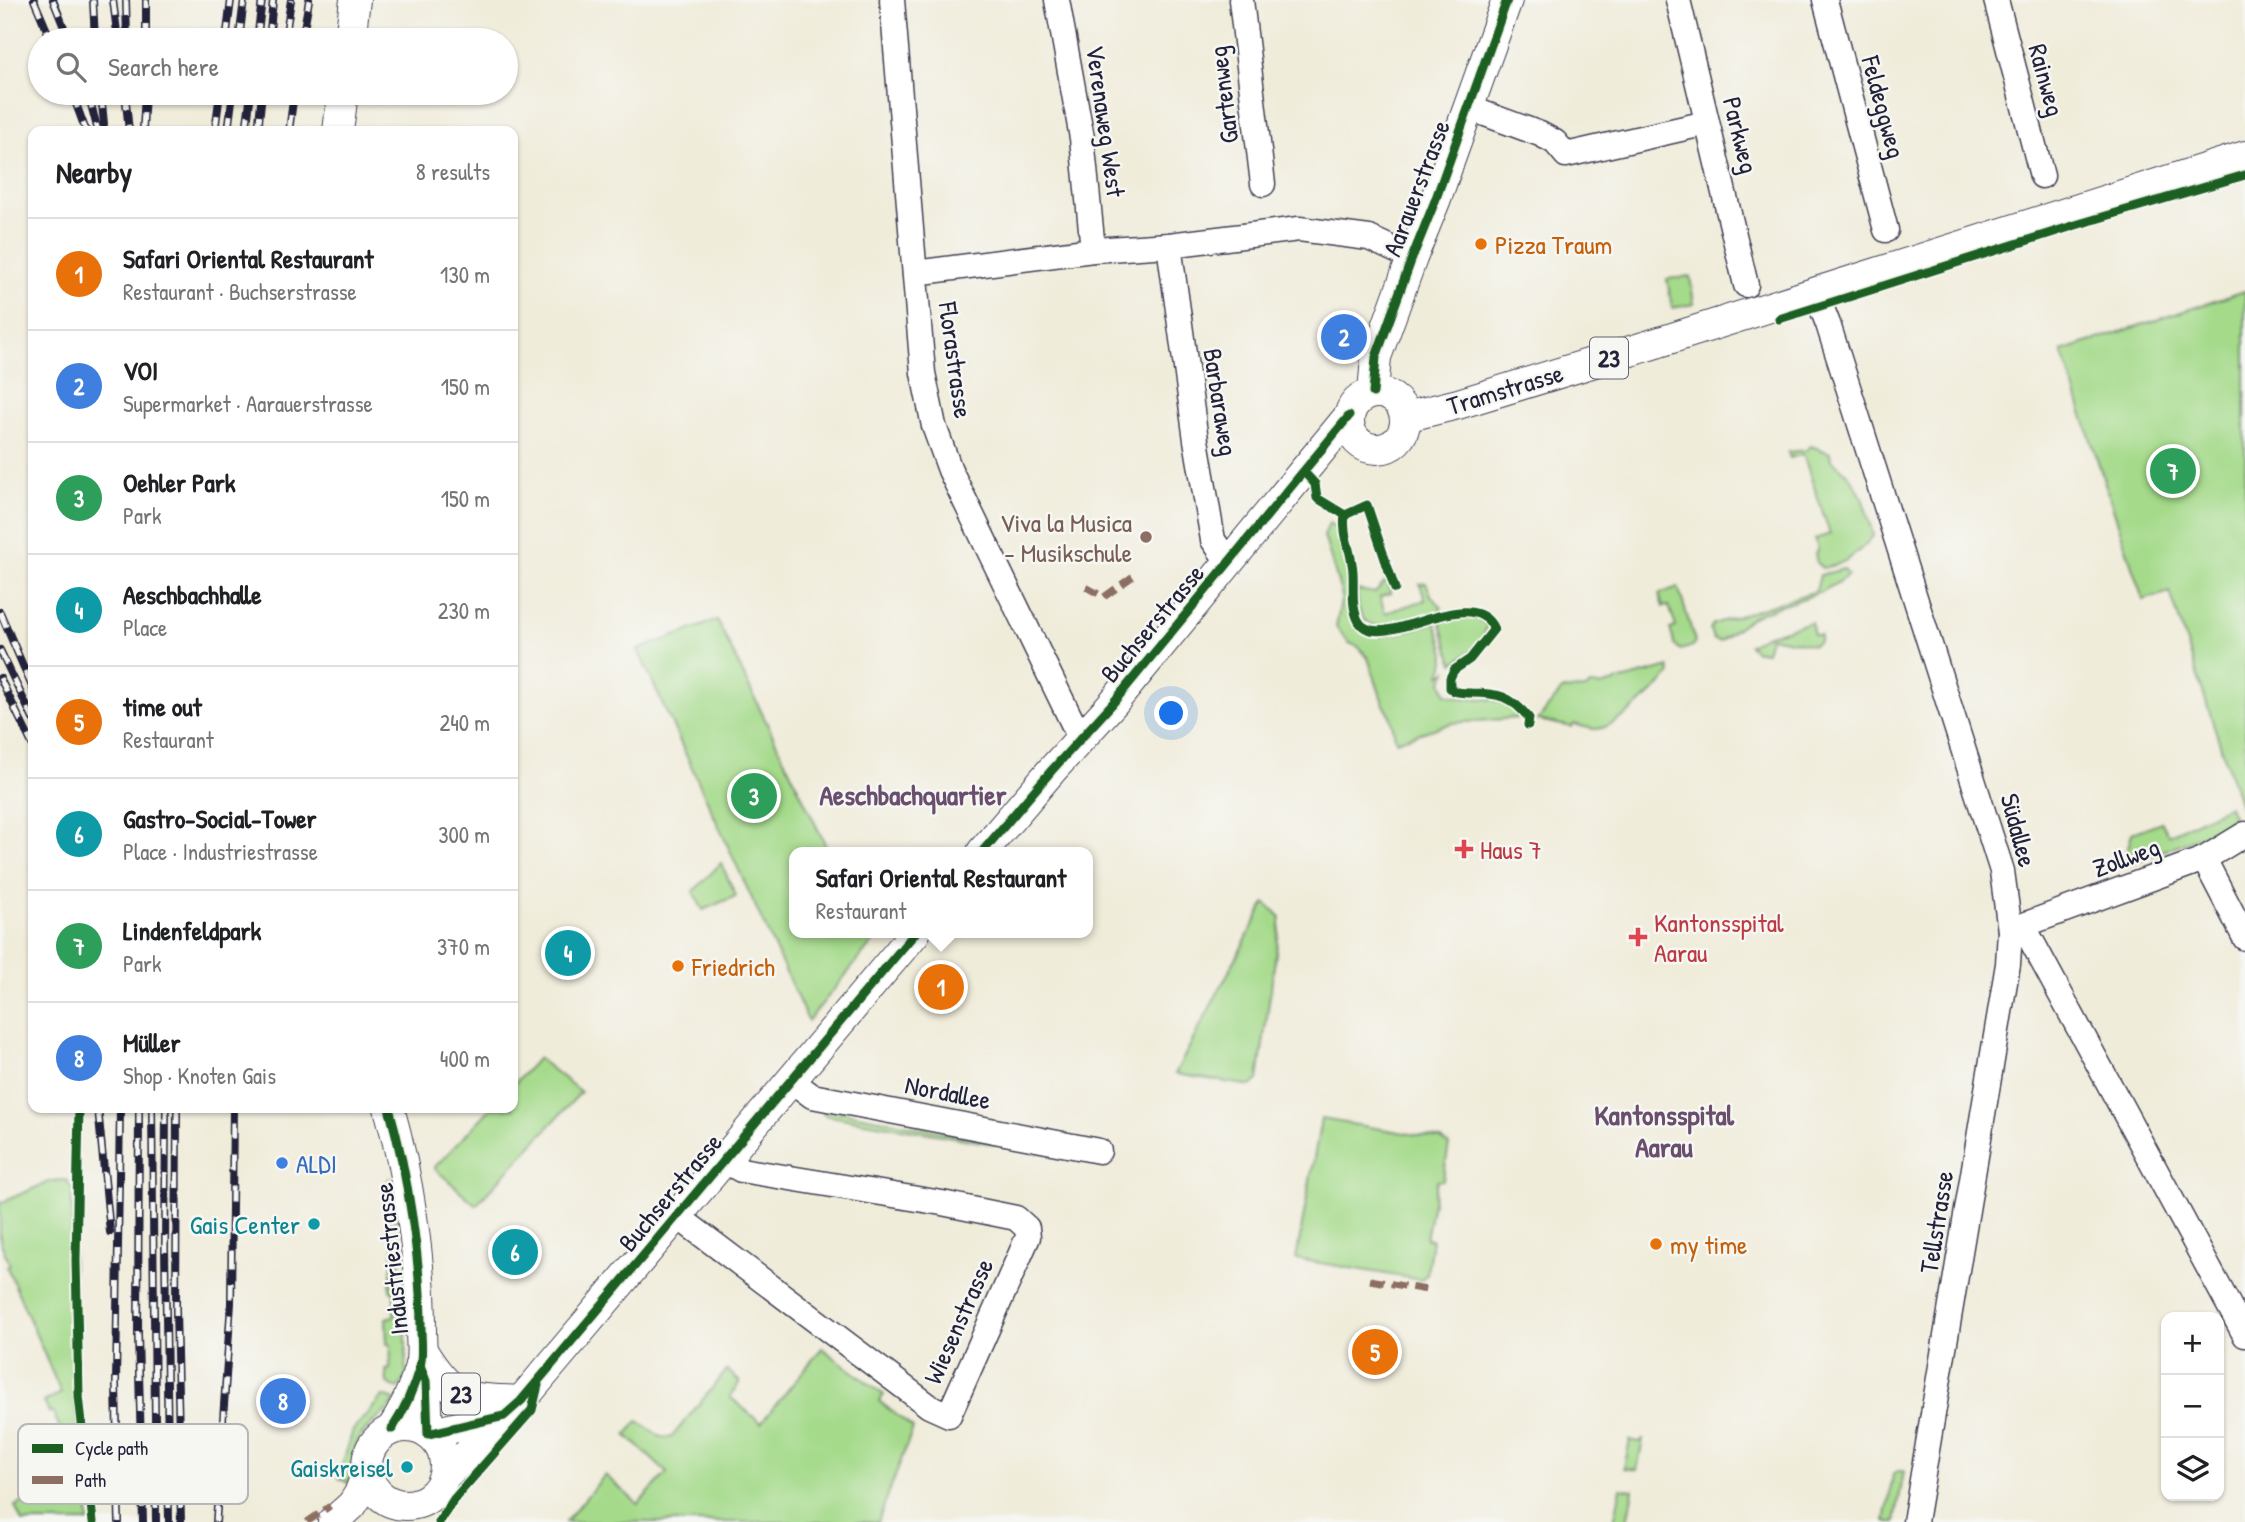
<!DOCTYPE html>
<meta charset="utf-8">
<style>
:root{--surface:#fff;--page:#f6f6f6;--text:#202124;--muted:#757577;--line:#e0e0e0;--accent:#1f6fb2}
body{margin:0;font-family:"Patrick Hand",sans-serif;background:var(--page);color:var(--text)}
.controls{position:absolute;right:21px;bottom:21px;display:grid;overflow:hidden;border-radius:14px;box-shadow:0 2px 5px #0004}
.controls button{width:63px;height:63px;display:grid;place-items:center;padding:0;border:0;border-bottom:2px solid var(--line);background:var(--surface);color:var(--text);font:35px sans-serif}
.you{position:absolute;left:1172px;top:714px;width:24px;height:24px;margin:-18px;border:5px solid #fff;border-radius:50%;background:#1a73e8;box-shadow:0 0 0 10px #1a73e833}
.badge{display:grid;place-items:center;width:46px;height:46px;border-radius:50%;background:var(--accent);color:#fff;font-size:23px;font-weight:700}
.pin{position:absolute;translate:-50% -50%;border:4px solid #fff;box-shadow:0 2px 7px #0006}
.popup{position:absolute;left:789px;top:847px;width:304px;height:91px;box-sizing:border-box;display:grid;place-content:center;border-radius:14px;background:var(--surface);filter:drop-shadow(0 2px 5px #0005);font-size:23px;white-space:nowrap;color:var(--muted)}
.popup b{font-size:26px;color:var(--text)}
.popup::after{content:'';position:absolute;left:50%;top:100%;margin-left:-14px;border:14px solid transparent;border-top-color:var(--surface)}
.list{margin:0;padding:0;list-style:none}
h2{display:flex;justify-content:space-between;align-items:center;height:91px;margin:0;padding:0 28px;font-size:30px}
h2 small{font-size:23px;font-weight:400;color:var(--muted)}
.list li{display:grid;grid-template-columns:46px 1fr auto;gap:21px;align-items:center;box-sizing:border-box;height:112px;padding:0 28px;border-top:2px solid var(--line)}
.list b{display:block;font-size:26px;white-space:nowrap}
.list p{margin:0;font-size:23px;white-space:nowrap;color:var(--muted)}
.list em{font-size:23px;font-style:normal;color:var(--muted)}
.icon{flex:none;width:38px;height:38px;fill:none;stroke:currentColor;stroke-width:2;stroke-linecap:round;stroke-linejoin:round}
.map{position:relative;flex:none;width:2245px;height:1522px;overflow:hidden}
.search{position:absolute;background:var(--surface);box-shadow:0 2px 5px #0004;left:28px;top:28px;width:490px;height:77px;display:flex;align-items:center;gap:18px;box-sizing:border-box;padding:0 24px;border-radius:38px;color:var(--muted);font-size:26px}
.panel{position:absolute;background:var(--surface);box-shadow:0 2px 5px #0004;left:28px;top:126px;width:490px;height:987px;border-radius:14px}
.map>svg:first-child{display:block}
.green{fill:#a4da8a;stroke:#637e62;stroke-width:2}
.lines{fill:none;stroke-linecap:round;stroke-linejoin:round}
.minor-casing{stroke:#414053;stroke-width:27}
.major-casing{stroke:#414053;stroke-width:32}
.minor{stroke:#fff;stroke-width:24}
.major{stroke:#fff;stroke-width:30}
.rail-casing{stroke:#22223b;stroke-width:8}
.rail{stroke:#f6f6f2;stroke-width:5;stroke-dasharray:16;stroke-linecap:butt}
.quiet{stroke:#8d6e63;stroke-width:7;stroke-dasharray:14 7;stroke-linecap:butt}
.cycleway-casing{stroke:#f6f6f2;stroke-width:13}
.cycleway{stroke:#1b5e20;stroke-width:9}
.food-dot{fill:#e8710a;stroke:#f6f6f2;stroke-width:2.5}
.education-dot{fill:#8d6e63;stroke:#f6f6f2;stroke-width:2.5}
.health-dot{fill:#e0444e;stroke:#f6f6f2;stroke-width:2.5}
.shop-dot{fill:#3f7fe0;stroke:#f6f6f2;stroke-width:2.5}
.culture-dot{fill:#0f9aa8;stroke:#f6f6f2;stroke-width:2.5}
.labels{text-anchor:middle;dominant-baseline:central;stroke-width:5;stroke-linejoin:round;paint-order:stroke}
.shield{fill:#f6f6f2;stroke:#626272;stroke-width:2}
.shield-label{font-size:24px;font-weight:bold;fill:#22223b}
.street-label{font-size:26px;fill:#22223b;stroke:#f6f6f2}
.food-label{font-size:26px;fill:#c56008;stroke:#f6f6f2;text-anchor:start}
.education-label{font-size:26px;fill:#785e54;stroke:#f6f6f2;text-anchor:end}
.health-label{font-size:26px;fill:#be3a42;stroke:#f6f6f2;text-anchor:start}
.shop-label{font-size:26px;fill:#366cbe;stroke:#f6f6f2;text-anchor:start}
.culture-label{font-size:26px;fill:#0d838f;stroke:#f6f6f2;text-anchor:end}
.neighbourhood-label{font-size:28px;font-weight:bold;fill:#6a4e6e;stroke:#f6f6f2}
.key{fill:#f6f6f2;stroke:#b6b6bb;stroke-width:2}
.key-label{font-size:19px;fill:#22223b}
</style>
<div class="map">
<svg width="2245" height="1522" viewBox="0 0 2245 1522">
<rect width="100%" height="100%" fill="#f6f6f2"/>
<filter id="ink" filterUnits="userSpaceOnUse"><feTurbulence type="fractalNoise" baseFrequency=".0143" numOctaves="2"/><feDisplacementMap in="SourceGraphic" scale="14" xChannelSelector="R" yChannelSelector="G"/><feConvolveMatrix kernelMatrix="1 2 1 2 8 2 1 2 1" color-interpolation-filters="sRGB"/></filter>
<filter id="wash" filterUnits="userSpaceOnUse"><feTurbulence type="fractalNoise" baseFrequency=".00686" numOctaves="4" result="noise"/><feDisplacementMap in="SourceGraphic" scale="28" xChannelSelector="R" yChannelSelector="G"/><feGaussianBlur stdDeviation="1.57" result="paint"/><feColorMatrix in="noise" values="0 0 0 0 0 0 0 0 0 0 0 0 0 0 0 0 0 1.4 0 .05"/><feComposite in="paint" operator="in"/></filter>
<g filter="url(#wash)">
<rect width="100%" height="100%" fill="#f0ecda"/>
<!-- green -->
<g class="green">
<polygon points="1690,276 1694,304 1672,308 1667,279"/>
<polygon points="2245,291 2245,805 2241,808 2170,592 2143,600 2062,351"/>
<path d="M1811 446 1830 453 1831 460C1860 479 1865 503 1873 536 1859 552 1845 566 1822 568L1817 563 1815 553 1818 549 1815 539 1830 534 1803 454 1790 458 1788 452 1806 450Z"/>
<path d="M1329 523C1338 527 1340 536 1344 545 1349 561 1349 578 1350 595 1352 656 1395 633 1435 622 1441 640 1452 659 1439 675L1447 671 1442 682 1446 694C1470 704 1496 691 1517 712V718L1452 723 1396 741 1390 715 1383 703 1368 658 1359 647 1349 643 1336 627 1342 596 1324 536Z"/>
<path d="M1844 569 1848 575C1815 601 1791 599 1757 615 1742 622 1733 632 1720 641L1713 639 1710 629 1713 624 1816 591 1820 575Z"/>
<path d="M1387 580 1391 593 1380 597 1385 613 1425 600 1420 584 1426 583 1432 597 1442 607 1439 612C1424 617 1381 633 1367 622 1357 614 1358 601 1357 590L1375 593Z"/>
<polygon points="1678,587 1695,641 1693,646 1681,650 1675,645 1670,629 1676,627 1669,606 1663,607 1659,594"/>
<path d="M1456 617H1474L1486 623C1488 643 1468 654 1453 663L1440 621Z"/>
<polygon points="717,620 829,852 794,852 794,933 868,933 873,942 808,1021 638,650"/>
<polygon points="1811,622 1814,635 1820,635 1819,641 1813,645 1770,637 1766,652 1754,650 1749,645 1765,636"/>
<path d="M1669 667 1670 674C1657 690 1616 728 1596 729 1589 729 1581 726 1574 724L1572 727 1538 720 1562 690 1586 689 1590 685 1600 686Z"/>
<polygon points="2229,806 2233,817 2216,830 2127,865 2125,859 2132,833 2161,822 2168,835"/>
<polygon points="721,863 736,896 703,910 693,892"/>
<polygon points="1265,903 1281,917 1258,1080 1251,1086 1175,1074"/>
<polygon points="538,1058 581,1092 476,1205 434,1168 491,1108 513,1108 513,1085"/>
<polygon points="822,1108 1099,1162 824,1115"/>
<polygon points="1321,1119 1441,1139 1449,1145 1443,1180 1437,1181 1426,1239 1432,1240 1427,1274 1421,1280 1296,1259"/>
<polygon points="389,1179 398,1237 406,1327 406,1376 398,1389 387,1383 386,1370 390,1369 391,1345 387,1344 386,1318 394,1316 394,1292 390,1290 394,1237 394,1231 387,1230 386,1185"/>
<polygon points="66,1180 72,1189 73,1371 78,1435 75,1441 66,1442 53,1412 49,1413 44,1402 61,1393 7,1267 10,1265 0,1241 0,1203 51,1181"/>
<polygon points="822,1348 880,1392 884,1395 879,1401 913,1428 878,1522 565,1522 605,1475 638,1504 667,1473 626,1435 638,1421 661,1437 671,1438 727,1370 740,1382 730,1397 761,1423"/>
<path d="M383 1396 395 1400C386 1416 367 1423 358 1440 351 1453 354 1470 348 1483L338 1478 353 1430Z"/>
<polygon points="1630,1440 1639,1442 1643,1440 1637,1470 1624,1468"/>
<polygon points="1898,1471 1904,1471 1895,1522 1885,1522 1893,1474"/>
<polygon points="79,1476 85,1479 89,1522 22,1522 15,1506"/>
<polygon points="1621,1488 1633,1490 1627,1522 1614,1522"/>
</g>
</g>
<g filter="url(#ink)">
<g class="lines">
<!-- minor casing -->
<g class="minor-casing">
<g id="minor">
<polyline points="892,0 923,373 934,426 950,470 1081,740"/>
<polyline points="1057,0 1082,138 1093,250"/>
<polyline points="1241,0 1263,184"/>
<polyline points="1678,0 1746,285"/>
<polyline points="1825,0 1886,230"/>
<polyline points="1996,0 2042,176"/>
<polyline points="1469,108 1540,134 1555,142 1566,155 1707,123"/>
<polyline points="1169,245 1196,440 1213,540 1229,563"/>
<polyline points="915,273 1093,250 1169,245 1299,229 1369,238 1412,258"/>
<polyline points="1811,293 1821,306 1828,324 2002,871 2010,931 2008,964 1915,1522"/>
<polyline points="2204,859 2245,938"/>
<polyline points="2024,927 2245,1335"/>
<polyline points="2010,930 2204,859 2245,834"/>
<polyline points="792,1081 812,1096 1099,1151"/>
<polyline points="677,1216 929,1406 949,1415 1028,1237 1027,1228 1016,1218 942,1203 741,1170 725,1161"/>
</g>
</g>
<!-- major casing -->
<g class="major-casing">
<g id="major">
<polyline points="350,40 355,0"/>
<polyline points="338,131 343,93"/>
<circle cx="1377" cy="421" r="28"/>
<polyline points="1373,393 1376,357 1412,258 1435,201 1507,0"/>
<polyline points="1405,417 1458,404 1650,345 2245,156"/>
<polyline points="982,852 1052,770 1113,703 1349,416"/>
<path d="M389 1108C408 1175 421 1260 421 1329 421 1341 423 1355 420 1366 414 1387 404 1411 392 1429"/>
<path d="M423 1352C454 1402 466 1398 521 1401"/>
<polyline points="420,1365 426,1381 428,1434 504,1416"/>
<circle cx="406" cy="1466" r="39"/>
<path d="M443 1478C453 1466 465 1457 476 1446 492 1431 505 1415 521 1401L915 933"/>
<polyline points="333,1522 352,1505 359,1494 367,1473"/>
</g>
</g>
<!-- minor -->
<use href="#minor" class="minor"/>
<!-- major -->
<use href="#major" class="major"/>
<!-- rail casing -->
<g class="rail-casing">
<g id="rail">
<polyline points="34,0 51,40"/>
<polyline points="53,0 69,40"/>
<polyline points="93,0 95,40"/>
<polyline points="113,0 118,40"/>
<polyline points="126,0 127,40"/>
<polyline points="286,33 291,0"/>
<polyline points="146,40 146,0"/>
<polyline points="226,40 231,0"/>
<polyline points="239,40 244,0"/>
<polyline points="257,40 262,0"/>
<polyline points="269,40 273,0"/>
<polyline points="302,40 309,0"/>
<polyline points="72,93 86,131"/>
<polyline points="88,93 98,131"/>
<polyline points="101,93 104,124"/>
<polyline points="125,93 129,131"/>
<polyline points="143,129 145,93"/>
<polyline points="215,131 220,93"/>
<polyline points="228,131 233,93"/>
<polyline points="246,131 251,93"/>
<polyline points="258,131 262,93"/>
<polyline points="289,131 294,93"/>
<polyline points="0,612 33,689"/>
<polyline points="0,650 33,719"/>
<polyline points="0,678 33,746"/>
<polyline points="98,1108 110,1232"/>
<polyline points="139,1108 138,1335 143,1522"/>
<polyline points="152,1108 156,1522"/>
<polyline points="166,1108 165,1248 169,1522"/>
<polyline points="177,1108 176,1310 181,1522"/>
<polyline points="119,1522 116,1384 120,1108"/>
<polyline points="216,1522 231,1303 233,1108"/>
</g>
</g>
<!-- rail -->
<use href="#rail" class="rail"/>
<!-- quiet -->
<g class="quiet">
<polyline points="1086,587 1104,597 1136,574"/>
<polyline points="1370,1280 1432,1291"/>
<polyline points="307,1522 330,1506"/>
</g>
<!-- cycleway casing -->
<g class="cycleway-casing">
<g id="cycleway">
<polyline points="1779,319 2079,224 2245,175"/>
<polyline points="1373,393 1376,357 1412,258 1435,201 1507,0"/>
<path d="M1304 472 1315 484 1317 498 1345 515C1342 535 1352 552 1353 572 1354 587 1351 606 1358 620 1377 658 1471 579 1494 629L1470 659 1454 670 1450 678V688C1457 694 1462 692 1471 693 1499 693 1511 696 1529 718L1528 725"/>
<polyline points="1345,515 1367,505 1395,589"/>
<polyline points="982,852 1052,770 1113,703 1349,416"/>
<polyline points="79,1108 76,1260 79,1396 93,1522"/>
<path d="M389 1108C408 1175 421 1260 421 1329 421 1341 423 1355 420 1366 414 1387 404 1411 392 1429"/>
<polyline points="420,1365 426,1381 428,1434 504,1416 521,1401 915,933"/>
<polyline points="439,1522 454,1499 532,1410 538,1385"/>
</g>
</g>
<!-- cycleway -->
<use href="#cycleway" class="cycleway"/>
</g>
</g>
<!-- markers -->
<g class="food-dot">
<circle cx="1481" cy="244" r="7"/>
<circle cx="678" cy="966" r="7"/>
<circle cx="1656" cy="1244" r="7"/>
</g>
<circle class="education-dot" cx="1146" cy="537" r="7"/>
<g class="health-dot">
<path d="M1460.5 838.5h7v7h7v7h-7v7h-7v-7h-7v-7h7z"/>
<path d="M1634.5 926.5h7v7h7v7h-7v7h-7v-7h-7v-7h7z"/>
</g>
<circle class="shop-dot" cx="282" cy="1163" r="7"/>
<g class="culture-dot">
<circle cx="314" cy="1224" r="7"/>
<circle cx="407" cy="1467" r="7"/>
</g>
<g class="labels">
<!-- shield labels -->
<g class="shield">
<rect x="1590" y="337.5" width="38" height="41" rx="5"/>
<rect x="442" y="1373.5" width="38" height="41" rx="5"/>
</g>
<g class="shield-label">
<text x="1609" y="358">23</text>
<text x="461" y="1394">23</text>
</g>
<!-- street labels -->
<g class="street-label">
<text transform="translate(2047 80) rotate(75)">Rainweg</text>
<text transform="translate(1223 95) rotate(-97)">Gartenweg</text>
<text transform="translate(1884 107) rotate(75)">Feldeggweg</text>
<text transform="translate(1106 121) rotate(82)">Verenaweg West</text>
<text transform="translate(1741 135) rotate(76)">Parkweg</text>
<text transform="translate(1416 188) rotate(-69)">Aarauerstrasse</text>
<text transform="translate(956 360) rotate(82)">Florastrasse</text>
<text transform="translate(1505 389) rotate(-17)">Tramstrasse</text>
<text transform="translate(1221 402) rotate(81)">Barbaraweg</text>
<text transform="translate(1152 623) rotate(-50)">Buchserstrasse</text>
<text transform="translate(2019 830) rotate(75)">Südallee</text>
<text transform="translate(2126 857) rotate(-20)">Zollweg</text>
<text transform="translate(948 1092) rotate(11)">Nordallee</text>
<text transform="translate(670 1192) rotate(-50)">Buchserstrasse</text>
<text transform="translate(1936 1222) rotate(-81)">Tellstrasse</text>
<text transform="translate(391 1259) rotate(-96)">Industriestrasse</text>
<text transform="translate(958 1321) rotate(-66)">Wiesenstrasse</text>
</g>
<!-- food labels -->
<g class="food-label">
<text x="1495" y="244">Pizza Traum</text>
<text x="692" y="966">Friedrich</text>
<text x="1670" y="1244">my time</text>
</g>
<!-- education labels -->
<g class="education-label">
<text x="1132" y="522">Viva la Musica<tspan x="1132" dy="30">- Musikschule</tspan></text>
</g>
<!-- health labels -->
<g class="health-label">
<text x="1480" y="849">Haus 7</text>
<text x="1654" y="922">Kantonsspital<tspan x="1654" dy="30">Aarau</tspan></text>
</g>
<!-- shop labels -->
<g class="shop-label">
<text x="296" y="1163">ALDI</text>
</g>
<!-- culture labels -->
<g class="culture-label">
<text x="300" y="1224">Gais Center</text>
<text x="393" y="1467">Gaiskreisel</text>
</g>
<!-- neighbourhood labels -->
<g class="neighbourhood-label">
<text x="913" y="795">Aeschbachquartier</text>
<text x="1664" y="1115">Kantonsspital<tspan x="1664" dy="32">Aarau</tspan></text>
</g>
</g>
<!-- legend -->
<rect x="18" y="1424" width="230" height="80" rx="10" class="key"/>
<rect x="32" y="1444" width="31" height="9" fill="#1b5e20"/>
<rect x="32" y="1476" width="31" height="8" fill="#8d6e63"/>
<g class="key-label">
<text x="75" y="1455">Cycle path</text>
<text x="75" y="1487">Path</text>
</g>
</svg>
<div class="controls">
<button>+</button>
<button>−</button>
<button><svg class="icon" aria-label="layers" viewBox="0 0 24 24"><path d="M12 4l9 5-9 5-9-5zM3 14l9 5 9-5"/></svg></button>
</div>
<div class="you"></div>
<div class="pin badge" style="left:941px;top:987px;background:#e8710a">1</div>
<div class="popup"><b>Safari Oriental Restaurant</b>Restaurant</div>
<div class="pin badge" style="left:1344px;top:337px;background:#3f7fe0">2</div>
<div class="pin badge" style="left:754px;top:796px;background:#2e9e5b">3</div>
<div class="pin badge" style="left:568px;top:953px;background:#0f9aa8">4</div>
<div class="pin badge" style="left:1375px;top:1352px;background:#e8710a">5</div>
<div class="pin badge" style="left:515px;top:1252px;background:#0f9aa8">6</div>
<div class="pin badge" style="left:2173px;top:471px;background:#2e9e5b">7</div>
<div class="pin badge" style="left:283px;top:1401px;background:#3f7fe0">8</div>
<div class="search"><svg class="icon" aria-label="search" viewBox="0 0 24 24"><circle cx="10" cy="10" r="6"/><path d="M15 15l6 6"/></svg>Search here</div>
<section class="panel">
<h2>Nearby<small>8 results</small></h2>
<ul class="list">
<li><span class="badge" style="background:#e8710a">1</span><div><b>Safari Oriental Restaurant</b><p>Restaurant · Buchserstrasse</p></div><em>130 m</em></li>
<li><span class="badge" style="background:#3f7fe0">2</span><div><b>VOI</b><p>Supermarket · Aarauerstrasse</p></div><em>150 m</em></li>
<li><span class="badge" style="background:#2e9e5b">3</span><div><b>Oehler Park</b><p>Park</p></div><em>150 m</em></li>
<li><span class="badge" style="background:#0f9aa8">4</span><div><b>Aeschbachhalle</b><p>Place</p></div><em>230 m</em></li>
<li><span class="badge" style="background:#e8710a">5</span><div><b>time out</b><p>Restaurant</p></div><em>240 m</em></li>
<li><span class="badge" style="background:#0f9aa8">6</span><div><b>Gastro-Social-Tower</b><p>Place · Industriestrasse</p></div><em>300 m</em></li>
<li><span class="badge" style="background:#2e9e5b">7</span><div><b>Lindenfeldpark</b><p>Park</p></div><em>370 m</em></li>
<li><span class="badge" style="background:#3f7fe0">8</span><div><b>Müller</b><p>Shop · Knoten Gais</p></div><em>400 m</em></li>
</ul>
</section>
</div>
